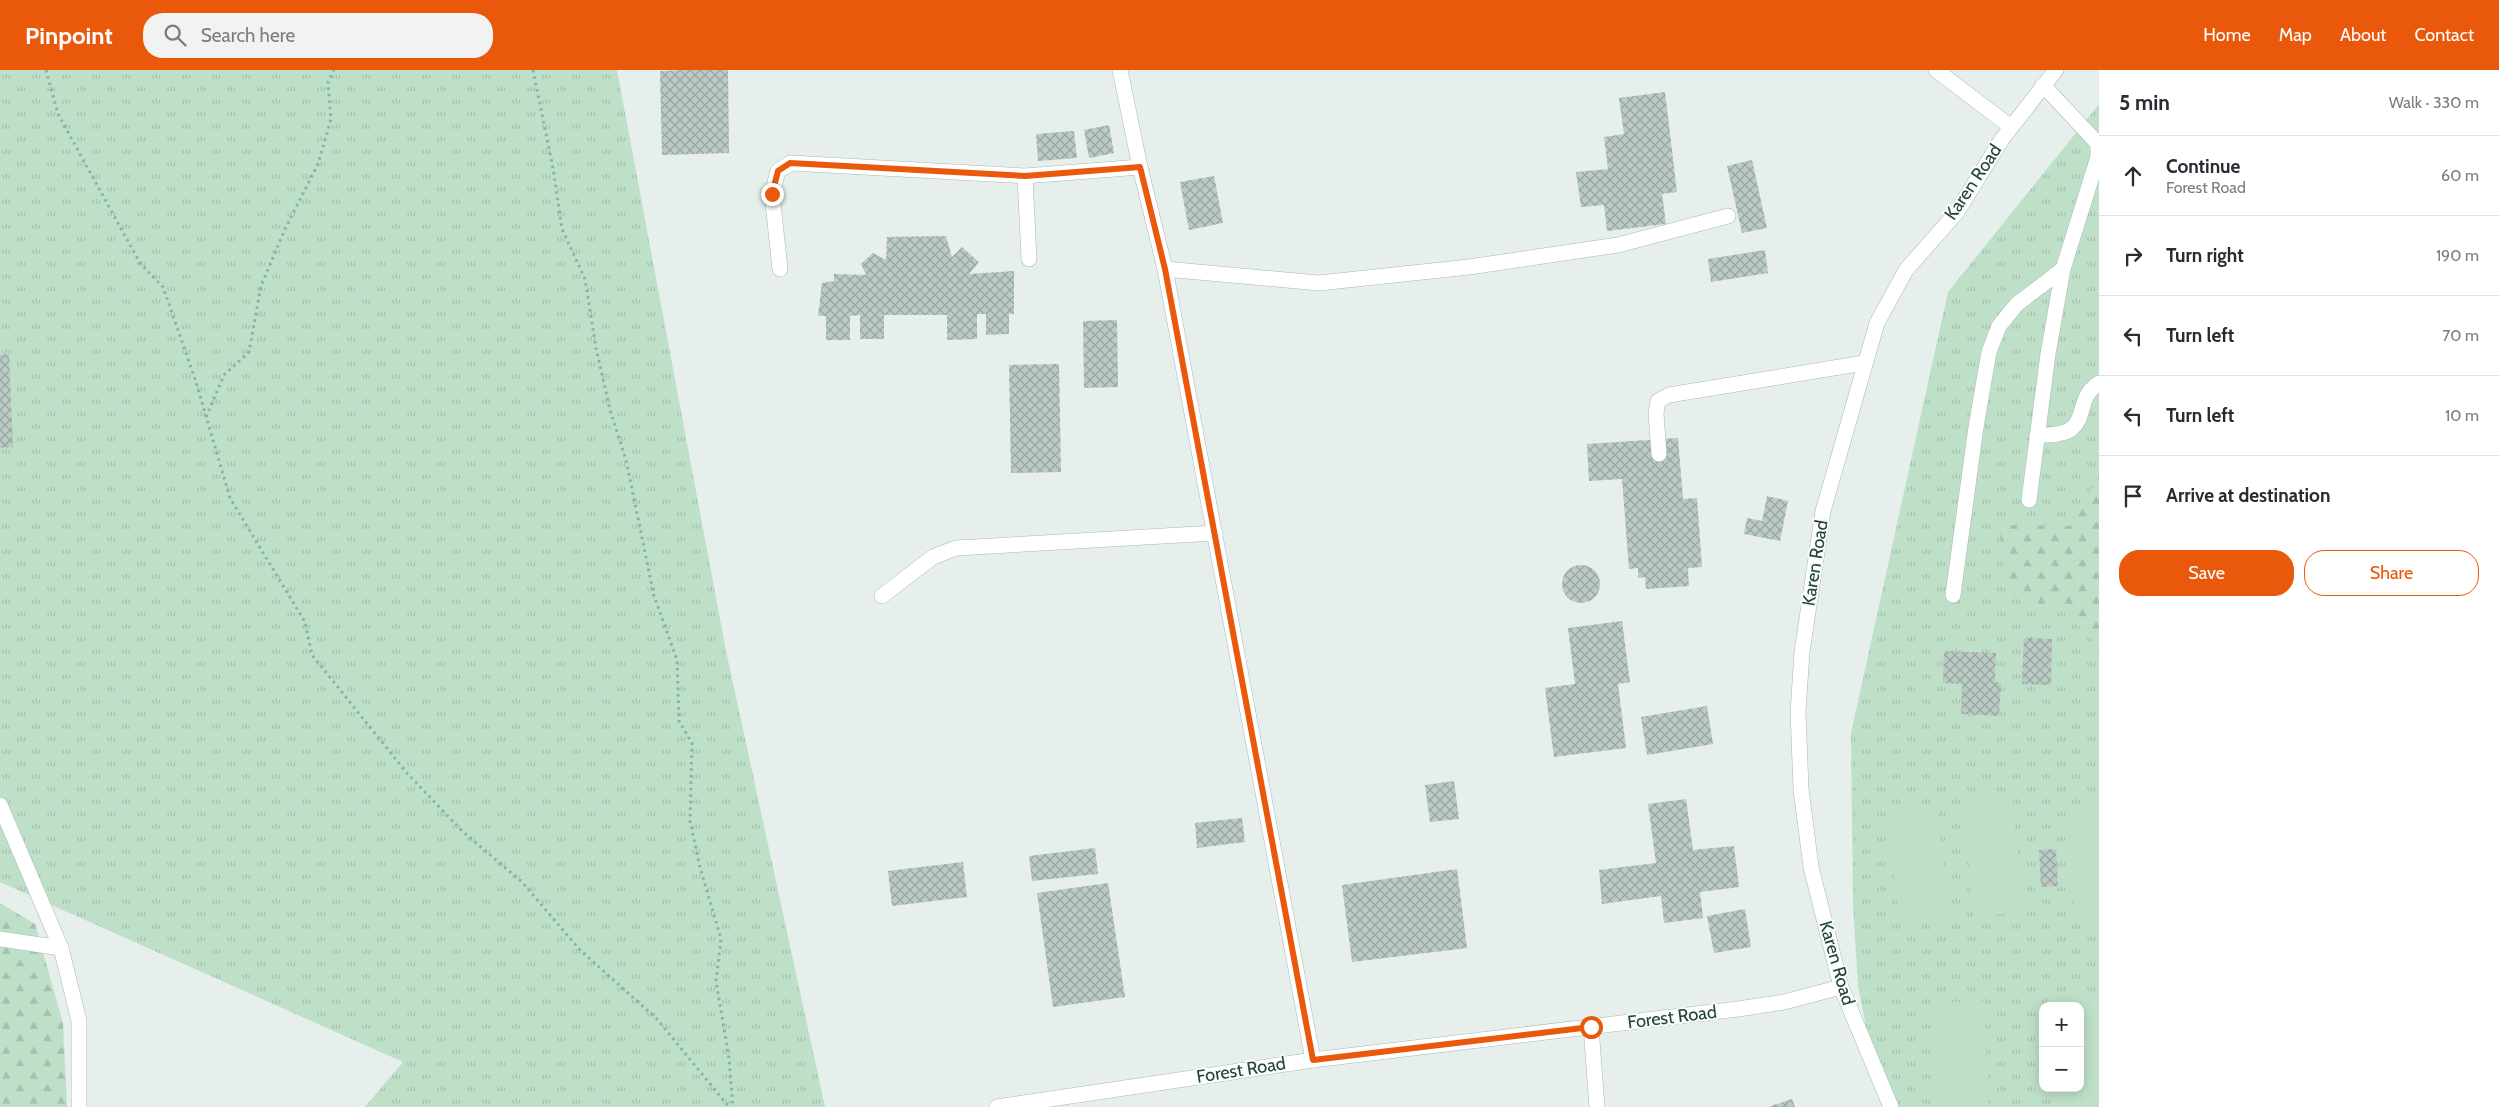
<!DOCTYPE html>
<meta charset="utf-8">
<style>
:root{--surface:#fff;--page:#f2f2f3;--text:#2b2b33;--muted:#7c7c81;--line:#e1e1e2;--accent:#ea580c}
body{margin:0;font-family:Cabin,sans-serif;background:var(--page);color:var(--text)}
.controls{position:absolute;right:15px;bottom:15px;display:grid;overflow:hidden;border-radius:10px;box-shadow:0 2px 12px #0003}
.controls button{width:45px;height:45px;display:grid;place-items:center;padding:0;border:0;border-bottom:1px solid var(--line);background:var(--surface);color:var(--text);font:25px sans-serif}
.stop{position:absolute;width:15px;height:15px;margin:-11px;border:4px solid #ea580c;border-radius:50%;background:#fff}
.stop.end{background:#ea580c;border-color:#fff;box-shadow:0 1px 5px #0008}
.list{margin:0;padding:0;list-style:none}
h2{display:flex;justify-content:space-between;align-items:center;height:65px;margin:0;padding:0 20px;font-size:21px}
h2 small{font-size:16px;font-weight:400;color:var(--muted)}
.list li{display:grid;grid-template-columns:32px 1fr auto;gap:15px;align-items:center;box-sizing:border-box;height:80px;padding:0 20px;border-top:1px solid var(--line)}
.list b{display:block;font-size:19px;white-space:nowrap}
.list p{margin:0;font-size:16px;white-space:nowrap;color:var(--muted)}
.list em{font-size:16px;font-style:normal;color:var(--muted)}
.actions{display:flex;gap:10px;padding:15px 20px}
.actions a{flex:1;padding:11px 0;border:1px solid var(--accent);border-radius:20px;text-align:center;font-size:18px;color:var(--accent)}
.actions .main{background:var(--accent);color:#fff}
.icon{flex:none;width:28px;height:28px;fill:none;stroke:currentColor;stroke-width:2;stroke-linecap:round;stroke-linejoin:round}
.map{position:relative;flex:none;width:2099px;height:1037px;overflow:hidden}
header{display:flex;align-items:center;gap:30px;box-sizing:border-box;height:70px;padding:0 25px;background:var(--accent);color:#fff}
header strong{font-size:24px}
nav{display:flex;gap:28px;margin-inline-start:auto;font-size:18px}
.search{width:350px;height:45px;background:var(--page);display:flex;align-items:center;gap:12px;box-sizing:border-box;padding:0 18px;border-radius:20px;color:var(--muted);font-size:19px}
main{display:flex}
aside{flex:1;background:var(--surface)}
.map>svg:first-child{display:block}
.grass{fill:url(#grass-tufts);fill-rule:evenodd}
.forest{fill:url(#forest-firs)}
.garden{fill:#bfe0c8}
.building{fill:url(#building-cross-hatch)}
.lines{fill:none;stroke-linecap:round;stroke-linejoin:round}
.minor-casing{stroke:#a8b8b2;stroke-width:16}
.path{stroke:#86b3a5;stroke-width:3;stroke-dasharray:2.5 4;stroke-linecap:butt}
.minor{stroke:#fff;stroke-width:15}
.route{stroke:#ea580c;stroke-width:6}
.labels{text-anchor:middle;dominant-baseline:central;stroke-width:4;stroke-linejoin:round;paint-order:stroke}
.street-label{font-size:18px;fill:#24423a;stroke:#f7fbf9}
</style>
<header>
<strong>Pinpoint</strong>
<div class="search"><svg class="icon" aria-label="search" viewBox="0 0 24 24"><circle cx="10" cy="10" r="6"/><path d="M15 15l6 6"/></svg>Search here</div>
<nav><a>Home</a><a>Map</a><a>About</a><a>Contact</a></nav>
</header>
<main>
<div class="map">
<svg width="2099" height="1037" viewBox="0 0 2099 1037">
<defs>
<pattern id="grass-tufts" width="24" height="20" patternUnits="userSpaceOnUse" patternTransform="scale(1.25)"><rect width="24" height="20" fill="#bfe0c8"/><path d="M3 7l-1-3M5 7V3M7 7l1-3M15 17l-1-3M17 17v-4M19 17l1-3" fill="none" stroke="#a4c1ad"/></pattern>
<pattern id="forest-firs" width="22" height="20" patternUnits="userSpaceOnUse" patternTransform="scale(1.25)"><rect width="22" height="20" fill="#bfe0c8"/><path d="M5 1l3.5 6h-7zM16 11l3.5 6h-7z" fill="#a4c1ad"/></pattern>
<pattern id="building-cross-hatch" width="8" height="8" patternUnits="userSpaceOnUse" patternTransform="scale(1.25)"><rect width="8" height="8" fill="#bbcac4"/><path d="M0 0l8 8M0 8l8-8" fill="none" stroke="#98a6a0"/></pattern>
</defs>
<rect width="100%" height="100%" fill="#e6efeb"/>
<!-- grass -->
<g class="grass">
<polygon points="0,0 617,0 726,581 825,1037 365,1037 403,992 0,812"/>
<path d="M2099 34V1037H1895L1873 991 1858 916 1853 835 1851 663 1948 222ZM2043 936H2080V1018H2043Z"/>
</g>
<!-- forest -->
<g class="forest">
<polygon points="2099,406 2099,582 2093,570 2062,539 2007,526 1999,455 2070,456"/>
<polygon points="0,833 35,854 63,953 67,1037 0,1037"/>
</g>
<!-- garden -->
<g class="garden">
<polygon points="2012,726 2024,841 1974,847 1962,730"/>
<polygon points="1937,734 1949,848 1899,854 1887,738"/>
<polygon points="2069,735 2099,735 2099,846 2074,846"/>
<polygon points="2099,927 2099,1037 2053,1037 2052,1018 2080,1018 2080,936 2049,936 2049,928"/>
<polygon points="1984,931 1989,1037 1938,1037 1934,933"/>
</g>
<!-- building -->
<g class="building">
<polygon points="682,0 728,0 729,83 662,85 660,1"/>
<polygon points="1665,22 1677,122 1662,124 1666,154 1607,161 1604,135 1581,137 1576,102 1608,99 1604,67 1624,64 1619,28"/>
<polygon points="1109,55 1114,83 1089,88 1084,60"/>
<polygon points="1074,61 1077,88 1038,91 1036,64"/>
<polygon points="1752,90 1767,158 1742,163 1727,96"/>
<polygon points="1214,106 1223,153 1189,160 1180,112"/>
<polygon points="946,166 952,187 962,177 979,192 969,204 1014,201 1014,244 1009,244 1009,264 986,265 986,244 977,244 977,269 947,270 947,245 884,245 884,269 860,269 860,245 850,246 850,270 826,270 826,246 818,246 822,213 834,211 834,204 866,205 861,194 873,183 886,190 887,167"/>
<polygon points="1765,180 1768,203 1711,212 1708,189"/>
<polygon points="1117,250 1118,317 1084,318 1083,251"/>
<polygon points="9,284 13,377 0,378 0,285"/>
<polygon points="1059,294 1061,402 1011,403 1009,295"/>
<polygon points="1678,368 1683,429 1697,428 1702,497 1688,498 1689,516 1646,519 1645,507 1638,508 1638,498 1629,499 1622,409 1589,411 1587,374"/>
<polygon points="1767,426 1788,431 1780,471 1744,464 1747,448 1762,451"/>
<circle cx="1581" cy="514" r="19"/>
<polygon points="1622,551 1630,612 1618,614 1626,678 1554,687 1545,618 1575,614 1568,558"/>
<polygon points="2024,568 2052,569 2051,615 2022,614"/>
<polygon points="1944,581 1996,583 1995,612 2001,613 1999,646 1961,644 1962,614 1943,613"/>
<polygon points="1707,636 1713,674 1647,685 1641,647"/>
<polygon points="1454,711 1459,749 1430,752 1425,715"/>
<polygon points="1686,729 1693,780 1734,776 1739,817 1700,822 1703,848 1664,853 1661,826 1602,834 1599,800 1656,793 1648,734"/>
<polygon points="1242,748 1245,772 1197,778 1195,753"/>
<polygon points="1095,778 1098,804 1032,811 1029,786"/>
<polygon points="2056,779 2058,816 2041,817 2039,780"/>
<polygon points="963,792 967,827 892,836 888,801"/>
<polygon points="1457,799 1467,878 1352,892 1342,815"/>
<polygon points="1108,813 1125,927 1053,937 1037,823"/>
<polygon points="1745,839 1751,877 1714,883 1707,846"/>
<polygon points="1792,1029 1795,1037 1768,1037"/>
</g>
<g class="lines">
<!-- minor casing -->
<g class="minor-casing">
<g id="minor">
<polyline points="1120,0 1140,97 1165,199 1313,990"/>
<polyline points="1936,0 2011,57"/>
<polyline points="1025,106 1029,189"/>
<polyline points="780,199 772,124 778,101 791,93 1025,106 1140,97"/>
<polyline points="1165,199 1319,213 1469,197 1618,175 1728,146"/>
<path d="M2037 365C2099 367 2068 333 2099 313"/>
<polyline points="1659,384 1656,343 1658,331 1669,325 1864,293"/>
<polyline points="2029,430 2048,284 2063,199 2098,87 2098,74 2043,15"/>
<polyline points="1953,525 1976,357 1989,282 1999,256 2017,234 2063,199"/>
<polyline points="882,526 933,487 956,478 1215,463"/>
<polyline points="0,735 61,878 79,951 79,1037"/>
<polyline points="0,869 61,878"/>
<polyline points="1591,957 1597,1037"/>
<polyline points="997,1037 1313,990 1738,939 1784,932 1841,917"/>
<polyline points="1891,1037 1841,917 1811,797 1801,719 1798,642 1802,582 1823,441 1877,253 1906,200 1957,142 2002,69 2056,0"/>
</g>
</g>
<!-- path -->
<g class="path">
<polyline points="46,0 58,44 140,193 163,217 196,312 230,428 305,552 312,585 406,702 462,761 522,812 580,880 657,949 729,1037"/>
<polyline points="533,0 553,98 562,159 585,209 596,278 610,340 626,390 654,526 677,590 679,651 692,673 690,751 700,797 721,869 716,911 729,988 733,1037"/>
<polyline points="206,347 224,305 249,282 261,216 285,159 318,94 331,49 328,12 334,0"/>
</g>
<!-- minor -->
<use href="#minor" class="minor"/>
</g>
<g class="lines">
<!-- route -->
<polyline class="route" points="772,124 778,101 790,93 1025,106 1140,97 1165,199 1313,990 1591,957"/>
</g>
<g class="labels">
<!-- street labels -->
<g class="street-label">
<text transform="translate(1973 112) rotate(-56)">Karen Road</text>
<text transform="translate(1815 493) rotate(-81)">Karen Road</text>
<text transform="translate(1837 893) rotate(74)">Karen Road</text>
<text transform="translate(1672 947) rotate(-7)">Forest Road</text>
<text transform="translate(1241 1000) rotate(-9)">Forest Road</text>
</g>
</g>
</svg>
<div class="controls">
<button>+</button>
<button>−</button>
</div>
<div class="stop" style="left:1591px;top:957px"></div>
<div class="stop end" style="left:772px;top:124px"></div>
</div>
<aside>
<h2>5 min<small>Walk · 330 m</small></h2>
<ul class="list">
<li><svg class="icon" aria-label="ahead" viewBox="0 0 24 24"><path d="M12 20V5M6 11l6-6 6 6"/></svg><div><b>Continue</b><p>Forest Road</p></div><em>60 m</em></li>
<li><svg class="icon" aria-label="right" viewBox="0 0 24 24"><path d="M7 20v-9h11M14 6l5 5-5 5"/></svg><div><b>Turn right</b></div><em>190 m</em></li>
<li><svg class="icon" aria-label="left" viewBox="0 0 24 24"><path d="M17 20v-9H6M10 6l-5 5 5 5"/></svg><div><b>Turn left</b></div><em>70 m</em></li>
<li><svg class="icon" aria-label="left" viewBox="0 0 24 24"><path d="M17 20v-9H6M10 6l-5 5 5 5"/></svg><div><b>Turn left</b></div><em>10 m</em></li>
<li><svg class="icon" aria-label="arrive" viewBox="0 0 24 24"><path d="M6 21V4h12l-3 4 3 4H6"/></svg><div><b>Arrive at destination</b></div></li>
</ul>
<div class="actions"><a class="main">Save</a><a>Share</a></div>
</aside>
</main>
